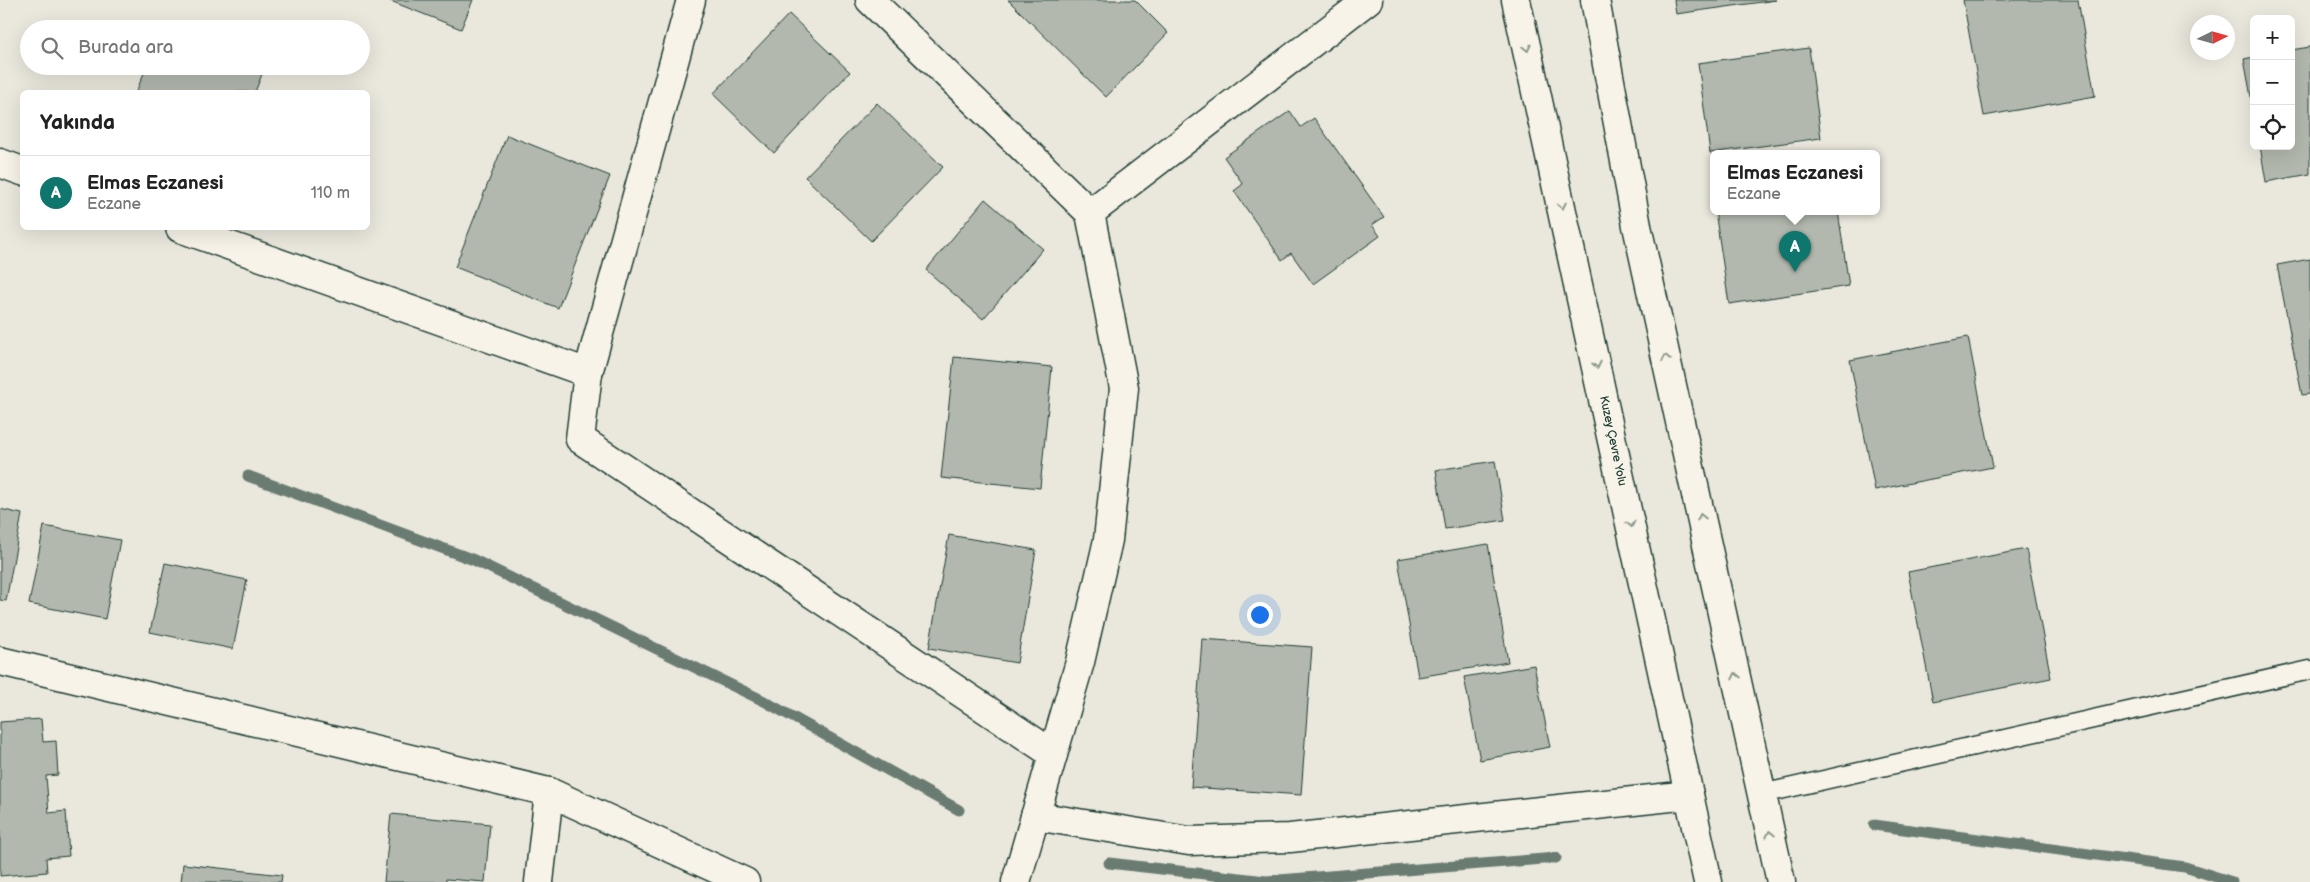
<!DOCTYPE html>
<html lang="tr">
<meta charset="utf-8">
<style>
:root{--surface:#fff;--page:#f2f2f2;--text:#222;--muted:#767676;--line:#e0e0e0;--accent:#0f766e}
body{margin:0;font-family:"Balsamiq Sans",sans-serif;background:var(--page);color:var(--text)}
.controls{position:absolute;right:15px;top:15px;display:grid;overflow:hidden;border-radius:8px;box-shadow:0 5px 20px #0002}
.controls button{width:45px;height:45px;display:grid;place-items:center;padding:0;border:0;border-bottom:1px solid var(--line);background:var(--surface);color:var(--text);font:25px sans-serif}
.compass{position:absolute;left:2190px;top:15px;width:45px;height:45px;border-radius:50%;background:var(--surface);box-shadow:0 5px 20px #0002;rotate:85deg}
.you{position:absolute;left:1259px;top:614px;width:18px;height:18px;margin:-12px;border:4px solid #fff;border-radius:50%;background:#1a73e8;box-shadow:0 0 0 8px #1a73e833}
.badge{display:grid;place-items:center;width:32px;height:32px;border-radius:50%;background:var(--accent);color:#fff;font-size:16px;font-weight:700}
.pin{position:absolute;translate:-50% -41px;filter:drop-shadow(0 1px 2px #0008)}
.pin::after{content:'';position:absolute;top:26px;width:18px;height:15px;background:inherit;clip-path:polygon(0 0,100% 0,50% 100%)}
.popup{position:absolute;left:1710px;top:150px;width:170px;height:65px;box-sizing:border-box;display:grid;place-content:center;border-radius:8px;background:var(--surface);filter:drop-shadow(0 1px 4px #0005);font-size:16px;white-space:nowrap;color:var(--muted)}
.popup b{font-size:19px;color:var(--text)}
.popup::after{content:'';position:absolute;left:50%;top:100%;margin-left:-10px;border:10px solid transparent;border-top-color:var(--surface)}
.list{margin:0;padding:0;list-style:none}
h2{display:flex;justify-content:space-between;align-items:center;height:65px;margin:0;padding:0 20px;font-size:21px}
h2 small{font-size:16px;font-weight:400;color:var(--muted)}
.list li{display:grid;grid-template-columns:32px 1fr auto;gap:15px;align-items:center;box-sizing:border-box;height:75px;padding:0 20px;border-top:1px solid var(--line)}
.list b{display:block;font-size:19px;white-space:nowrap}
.list p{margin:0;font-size:16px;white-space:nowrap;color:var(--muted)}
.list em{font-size:16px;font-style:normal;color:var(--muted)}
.icon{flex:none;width:28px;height:28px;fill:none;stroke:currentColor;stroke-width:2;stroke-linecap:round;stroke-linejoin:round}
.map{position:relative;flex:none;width:2310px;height:882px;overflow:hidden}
.search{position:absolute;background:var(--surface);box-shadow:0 5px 20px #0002;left:20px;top:20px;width:350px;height:55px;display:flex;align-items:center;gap:12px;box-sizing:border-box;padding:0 18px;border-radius:28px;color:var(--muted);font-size:19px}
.panel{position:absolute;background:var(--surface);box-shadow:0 5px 20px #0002;left:20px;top:90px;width:350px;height:140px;border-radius:8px}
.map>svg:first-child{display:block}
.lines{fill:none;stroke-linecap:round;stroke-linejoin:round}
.stream{stroke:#6a7c72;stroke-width:11}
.building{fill:#b2b8ae;stroke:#1f3d34}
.service-casing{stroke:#1f3d34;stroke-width:21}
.minor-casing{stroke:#1f3d34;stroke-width:31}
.tertiary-casing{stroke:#1f3d34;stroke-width:31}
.primary-casing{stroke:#1f3d34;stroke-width:31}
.service{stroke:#f7f3e8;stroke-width:18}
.minor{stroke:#f7f3e8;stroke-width:28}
.tertiary{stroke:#f7f3e8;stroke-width:28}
.primary{stroke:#f7f3e8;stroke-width:28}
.oneway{stroke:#8b988e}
.labels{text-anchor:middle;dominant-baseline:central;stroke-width:4;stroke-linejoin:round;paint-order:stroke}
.street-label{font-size:12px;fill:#1f3d34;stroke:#f7f3e8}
</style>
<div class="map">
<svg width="2310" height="882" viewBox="0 0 2310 882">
<rect width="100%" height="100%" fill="#eae8dd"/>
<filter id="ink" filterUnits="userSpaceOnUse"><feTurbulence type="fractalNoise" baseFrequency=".02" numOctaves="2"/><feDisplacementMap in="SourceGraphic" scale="10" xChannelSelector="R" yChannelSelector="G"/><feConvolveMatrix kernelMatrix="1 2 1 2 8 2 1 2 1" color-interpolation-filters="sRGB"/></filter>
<g filter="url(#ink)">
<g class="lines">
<!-- stream -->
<g class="stream">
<polyline points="248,476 474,560 764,701 959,810"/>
<polyline points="1874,825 2185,867 2232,882"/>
<polyline points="1109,863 1266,881 1556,858"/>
</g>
</g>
<!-- building -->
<g class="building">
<polygon points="388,0 473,0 461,29"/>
<polygon points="1008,0 1135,0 1168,33 1106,97"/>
<polygon points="1674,0 1776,0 1676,14"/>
<polygon points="1963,0 2078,0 2095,96 1984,116"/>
<polygon points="789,14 850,72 774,153 713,94"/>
<polygon points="2310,47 2310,174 2266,182 2260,146 2291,146 2291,50"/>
<polygon points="1809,48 1821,138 1710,153 1698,63"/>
<polygon points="2254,57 2254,113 2244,59"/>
<polygon points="147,66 259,66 264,69 255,92 136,92"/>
<polygon points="877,103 943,167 871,241 805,177"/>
<polygon points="1290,111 1301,127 1314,118 1384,217 1372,225 1380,236 1313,284 1291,253 1282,260 1234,191 1243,184 1224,157"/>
<polygon points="507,135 610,176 558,308 455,267"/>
<polygon points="985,199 1043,249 983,319 926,270"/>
<polygon points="1715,211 1838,211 1849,286 1729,304"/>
<polygon points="2310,259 2310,394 2302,395 2277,265"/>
<polygon points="1968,337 1993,467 1875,490 1850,360"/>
<polygon points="954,357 1052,367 1040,488 941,478"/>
<polygon points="1495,461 1505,520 1445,529 1436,470"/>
<polygon points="0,509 22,514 6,601 0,600"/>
<polygon points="44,526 120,540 105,619 29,604"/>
<polygon points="949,535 1036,550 1017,663 929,648"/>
<polygon points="1488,544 1508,662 1418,677 1398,559"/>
<polygon points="2026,549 2051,678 1933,702 1908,572"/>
<polygon points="165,563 247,580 233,649 150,632"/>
<polygon points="1202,639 1312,647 1301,795 1191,787"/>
<polygon points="1534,665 1550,747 1480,760 1464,677"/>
<polygon points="41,719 43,742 56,741 58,775 46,776 49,813 66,811 69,856 46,858 47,872 0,876 0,722"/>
<polygon points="391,814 490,824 485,882 446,879 446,882 384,882"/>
<polygon points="183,864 282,875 281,882 181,882"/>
</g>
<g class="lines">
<!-- service casing -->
<g class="service-casing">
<polyline id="service" points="1762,794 2310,670"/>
</g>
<!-- minor casing -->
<g class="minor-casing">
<g id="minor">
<polyline points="691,0 588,373 580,439 1053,754"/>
<polyline points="870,0 1090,213"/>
<polyline points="0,163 22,171"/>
<polyline points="180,228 588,373"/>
<polyline points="0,661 549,792 745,882"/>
<polyline points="1035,816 1189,841 1290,838 1689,795"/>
<polyline points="539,882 549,792"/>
</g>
</g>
<!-- tertiary casing -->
<g class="tertiary-casing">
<polyline id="tertiary" points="1016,882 1080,662 1108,540 1124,388 1090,213 1368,0"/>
</g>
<!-- primary casing -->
<g class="primary-casing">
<g id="primary">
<polyline points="1516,0 1708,882"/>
<polyline points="1595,0 1637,226 1781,882"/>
</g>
</g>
<!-- service -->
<use href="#service" class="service"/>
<!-- minor -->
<use href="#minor" class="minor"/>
<!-- tertiary -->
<use href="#tertiary" class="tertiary"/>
<!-- primary -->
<use href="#primary" class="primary"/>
</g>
<!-- one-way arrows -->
<defs><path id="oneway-chevron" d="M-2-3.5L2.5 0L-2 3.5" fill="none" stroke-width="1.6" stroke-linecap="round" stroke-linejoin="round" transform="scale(1.25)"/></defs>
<g class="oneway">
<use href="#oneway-chevron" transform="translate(1527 48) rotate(77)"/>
<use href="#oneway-chevron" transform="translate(1562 206) rotate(78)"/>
<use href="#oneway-chevron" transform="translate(1666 358) rotate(-102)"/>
<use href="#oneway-chevron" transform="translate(1597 365) rotate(78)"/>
<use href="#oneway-chevron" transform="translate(1701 517) rotate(-102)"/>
<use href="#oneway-chevron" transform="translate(1631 524) rotate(78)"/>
<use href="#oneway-chevron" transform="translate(1736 676) rotate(-102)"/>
<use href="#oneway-chevron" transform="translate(1770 834) rotate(-102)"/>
</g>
</g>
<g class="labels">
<!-- street labels -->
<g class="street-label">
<text transform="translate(1613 441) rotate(78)">Kuzey Çevre Yolu</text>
</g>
</g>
</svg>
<div class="controls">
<button>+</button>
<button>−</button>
<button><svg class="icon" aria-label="locate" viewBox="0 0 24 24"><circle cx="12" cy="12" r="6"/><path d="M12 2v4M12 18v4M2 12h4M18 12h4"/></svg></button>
</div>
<svg class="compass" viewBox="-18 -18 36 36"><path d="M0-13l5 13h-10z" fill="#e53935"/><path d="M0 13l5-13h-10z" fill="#767676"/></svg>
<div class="you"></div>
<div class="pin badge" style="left:1795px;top:272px">A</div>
<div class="popup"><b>Elmas Eczanesi</b>Eczane</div>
<div class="search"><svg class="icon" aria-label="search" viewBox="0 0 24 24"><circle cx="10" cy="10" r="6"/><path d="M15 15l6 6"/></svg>Burada ara</div>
<section class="panel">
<h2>Yakında<small></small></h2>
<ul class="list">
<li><span class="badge">A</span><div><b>Elmas Eczanesi</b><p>Eczane</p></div><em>110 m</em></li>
</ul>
</section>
</div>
